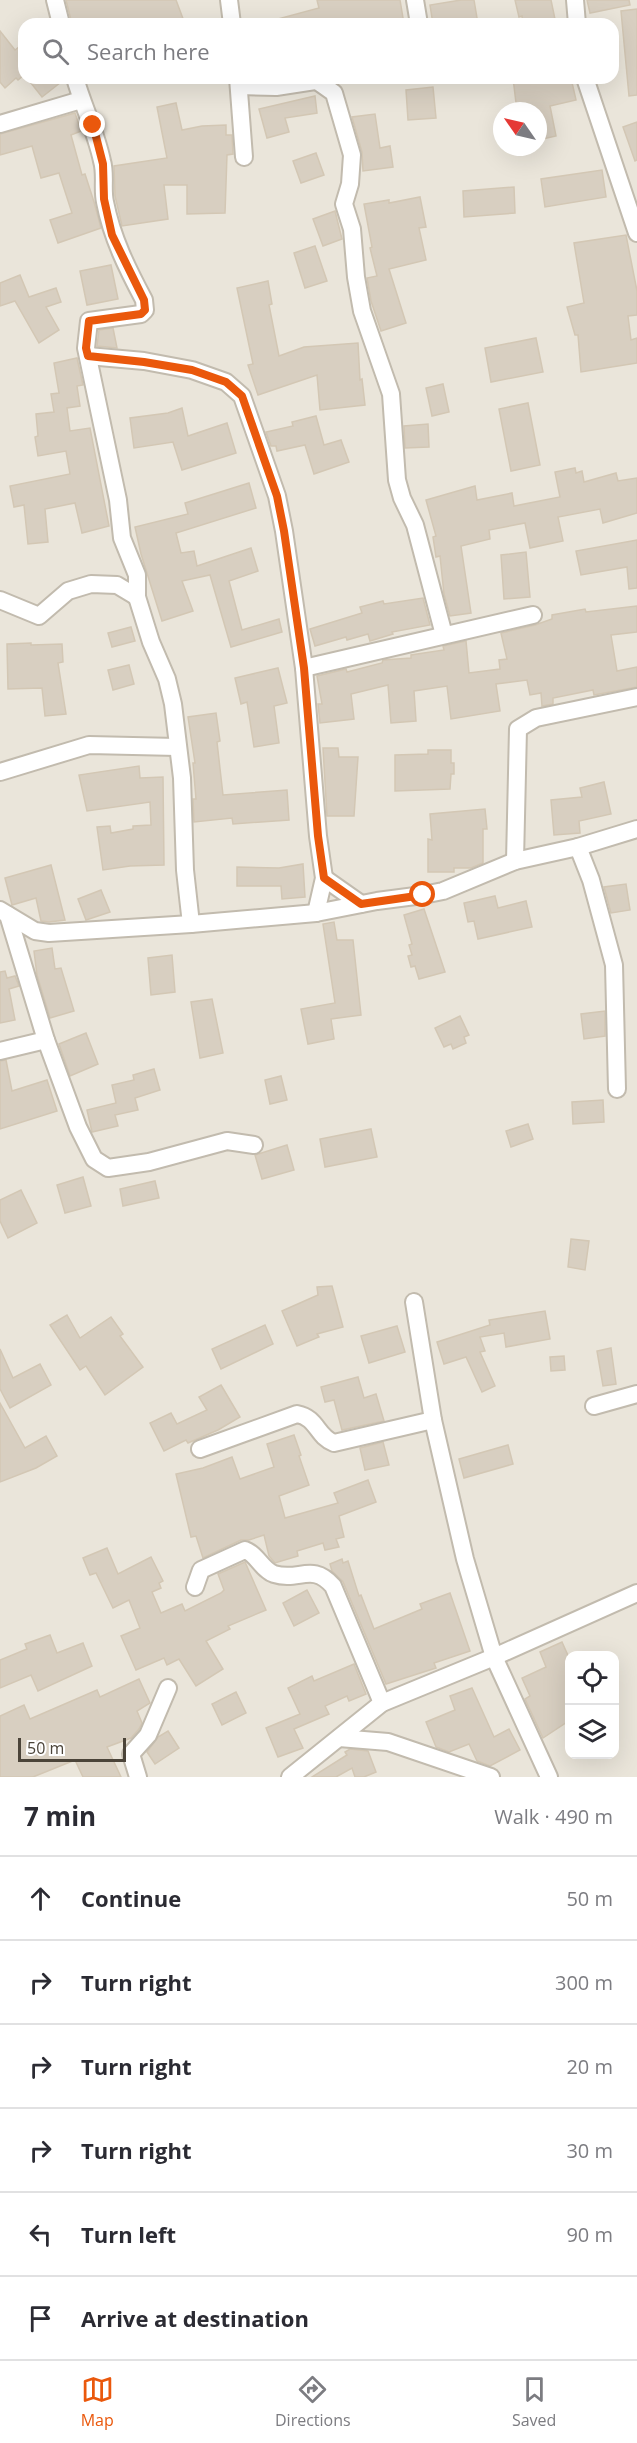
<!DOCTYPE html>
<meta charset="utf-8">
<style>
:root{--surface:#fff;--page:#f2f2f3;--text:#2b2b33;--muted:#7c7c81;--line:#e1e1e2;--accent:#ea580c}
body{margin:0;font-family:"Open Sans",sans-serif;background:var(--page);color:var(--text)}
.controls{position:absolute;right:18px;bottom:18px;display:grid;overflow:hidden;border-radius:12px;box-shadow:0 6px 24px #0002}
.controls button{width:54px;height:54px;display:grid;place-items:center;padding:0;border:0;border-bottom:2px solid var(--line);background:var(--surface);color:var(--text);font:30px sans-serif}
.compass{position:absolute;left:493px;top:102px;width:54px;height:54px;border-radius:50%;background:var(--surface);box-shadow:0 6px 24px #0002;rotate:304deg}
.scale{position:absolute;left:18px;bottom:15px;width:108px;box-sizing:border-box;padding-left:6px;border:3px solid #4b4439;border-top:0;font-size:16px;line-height:21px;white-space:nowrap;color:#4b4439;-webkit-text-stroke:4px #fff;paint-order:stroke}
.stop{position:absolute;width:18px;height:18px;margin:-14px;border:4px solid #ea580c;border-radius:50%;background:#fff}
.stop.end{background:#ea580c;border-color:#fff;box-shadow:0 2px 6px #0008}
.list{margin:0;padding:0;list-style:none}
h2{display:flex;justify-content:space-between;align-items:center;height:78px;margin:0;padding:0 24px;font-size:26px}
h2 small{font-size:20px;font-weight:400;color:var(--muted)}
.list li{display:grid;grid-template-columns:39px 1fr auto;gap:18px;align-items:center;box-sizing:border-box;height:84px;padding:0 24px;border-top:2px solid var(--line)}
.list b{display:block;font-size:22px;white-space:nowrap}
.list em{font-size:20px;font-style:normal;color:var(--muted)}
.icon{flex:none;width:33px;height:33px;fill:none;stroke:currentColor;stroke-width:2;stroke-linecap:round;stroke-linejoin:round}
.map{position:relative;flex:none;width:637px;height:1777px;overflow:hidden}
.search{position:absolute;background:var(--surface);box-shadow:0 6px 24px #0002;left:18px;right:18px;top:18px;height:66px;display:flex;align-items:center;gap:15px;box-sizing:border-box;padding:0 21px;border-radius:18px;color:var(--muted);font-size:22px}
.sheet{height:582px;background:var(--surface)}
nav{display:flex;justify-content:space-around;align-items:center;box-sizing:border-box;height:84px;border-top:2px solid var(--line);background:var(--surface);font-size:16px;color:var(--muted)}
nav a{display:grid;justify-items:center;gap:3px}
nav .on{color:var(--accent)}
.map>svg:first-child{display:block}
.residential{fill:#eae5da;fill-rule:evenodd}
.building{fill:#d8cfc1;stroke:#d3c7b4;stroke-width:1.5}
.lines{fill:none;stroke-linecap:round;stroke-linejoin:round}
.minor-casing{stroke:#c2bbae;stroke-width:20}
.minor{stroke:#fff;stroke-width:16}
.route{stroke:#ea580c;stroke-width:8}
</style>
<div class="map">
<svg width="637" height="1777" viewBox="0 0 637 1777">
<rect width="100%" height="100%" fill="#f6f3ec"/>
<!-- residential -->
<path class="residential" d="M0 0H637V1777H0ZM24 24H613V78H24ZM502 111H538V147H502ZM570 1656H614V1754H570Z"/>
<!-- building -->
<g class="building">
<polygon points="66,0 176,0 185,24 72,24"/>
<polygon points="317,0 400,0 404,24 274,24 274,20 319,8"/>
<polygon points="461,0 474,0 478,24 433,24 430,5"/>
<polygon points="515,0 551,0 556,24 523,24 522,16 519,17"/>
<polygon points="587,0 629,0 630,5 590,13"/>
<polygon points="637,9 637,95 629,96 621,11"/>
<polygon points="0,31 15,50 24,43 24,75 18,80 16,78 5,88 0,82"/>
<polygon points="27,78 65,78 65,79 42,97"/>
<polygon points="513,78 571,78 576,100 550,106 556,136 538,140 538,111 517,111"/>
<polygon points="433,87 436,118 408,120 406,90"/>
<polygon points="315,96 317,113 285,118 289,132 267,138 259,109"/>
<polygon points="176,103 182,130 202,126 226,125 226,135 232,135 233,154 227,155 225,213 187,214 187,185 164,185 168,219 122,226 115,196 114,166 167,158 157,107"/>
<polygon points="75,113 81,131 71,135 82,175 85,174 94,202 101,228 58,243 50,220 72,213 59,173 41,178 32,146 0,155 0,134"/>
<polygon points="375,114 380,148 390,146 393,167 363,171 362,152 352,117"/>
<polygon points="637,122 637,160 635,161 623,127"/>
<polygon points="316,153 324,175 301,183 293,161"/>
<polygon points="602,170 606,197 545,207 541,179"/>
<polygon points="514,187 515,213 464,217 463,191"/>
<polygon points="420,197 426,227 419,228 426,260 389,269 406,323 381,331 371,301 367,278 377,276 370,248 372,247 364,204 389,200 389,203"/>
<polygon points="335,211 342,239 323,246 313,219"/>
<polygon points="626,235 637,291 637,315 628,316 631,340 637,338 637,363 581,372 578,335 575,335 567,307 584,303 574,243"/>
<polygon points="315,246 327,281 305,288 294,253"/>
<polygon points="111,265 118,299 87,305 80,271"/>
<polygon points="20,275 29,297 56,288 61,302 46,307 59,330 39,343 15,301 0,306 0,283"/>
<polygon points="268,281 272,304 269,305 279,356 304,347 358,343 360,380 362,379 365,405 320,410 317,375 258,395 248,365 253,364 237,288"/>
<polygon points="113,328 117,348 97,346 99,330"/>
<polygon points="536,338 543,372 491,382 485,348"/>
<polygon points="77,358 83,385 77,386 80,406 67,408 70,431 90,428 109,526 82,533 75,503 45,509 48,542 28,544 24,505 14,507 10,486 70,474 66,451 38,456 35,437 38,436 36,414 54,412 51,394 59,393 54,363"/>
<polygon points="443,384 449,412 432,416 426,388"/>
<polygon points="528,403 540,465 511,471 499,409"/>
<polygon points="182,408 188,436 227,423 236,453 182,470 173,442 134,448 130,418 168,413"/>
<polygon points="316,416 324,445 341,440 349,462 314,474 305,445 277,451 276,446 271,446 266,432 293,426 292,422"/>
<polygon points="428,424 429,447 405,448 404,426"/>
<polygon points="575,468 576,473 582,471 584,482 616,473 618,481 637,478 637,513 603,523 600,509 558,517 563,541 530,548 525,523 489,530 490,539 461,546 471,613 450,616 444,594 440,556 436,557 433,537 436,536 426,500 475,486 477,500 512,493 514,506 560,497 555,472"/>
<polygon points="249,483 256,508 176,533 181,553 194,551 197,566 251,548 258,571 229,581 242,630 279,619 282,632 231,647 210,575 182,581 193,611 162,621 141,554 135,527 188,514 185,503"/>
<polygon points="637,540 637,588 629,589 627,567 581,575 576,551"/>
<polygon points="526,552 530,597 504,599 501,555"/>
<polygon points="423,598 430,625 392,632 393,634 370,641 368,634 347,640 346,637 315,646 310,629 362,613 360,607 383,601 384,604"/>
<polygon points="637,606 637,632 611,635 617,671 637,667 637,687 594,695 593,690 553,698 553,704 542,706 541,693 530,695 527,680 496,684 500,711 451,719 447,686 414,691 416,721 391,723 388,685 351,694 354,719 320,723 318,704 322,704 317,676 346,669 347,672 382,663 383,660 411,658 411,655 444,650 443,646 466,641 469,673 500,669 499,660 507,659 501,633 535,625 552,619 552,615 585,609 586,612"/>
<polygon points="131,627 135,641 112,647 108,633"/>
<polygon points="31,643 31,645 62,644 63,662 58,663 66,714 45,716 42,688 8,689 7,644"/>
<polygon points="129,665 134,684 113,690 108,670"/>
<polygon points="278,668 287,703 274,706 279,743 254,747 247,702 241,704 235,678"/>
<polygon points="216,713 220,741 217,742 223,795 287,790 289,820 233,824 232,818 194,822 193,799 196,799 193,763 195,763 188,717"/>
<polygon points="323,748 338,748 339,757 358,757 354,816 327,816"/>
<polygon points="428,750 451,750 451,763 454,763 454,774 451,774 450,789 395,791 395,755 428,754"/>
<polygon points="139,766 140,778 163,777 164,865 130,866 103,870 97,827 110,826 111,833 133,829 133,826 151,825 150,802 87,811 79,775"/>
<polygon points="604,782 611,814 579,821 580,833 554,835 551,800 582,797 580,788"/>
<polygon points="485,809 487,829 483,829 483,863 471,868 454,868 454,872 428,872 428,839 432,840 430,814"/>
<polygon points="303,864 305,897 282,899 281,886 237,886 237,867 279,868"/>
<polygon points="51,865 65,920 49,922 41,921 36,898 12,905 5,878"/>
<polygon points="626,884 630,910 611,913 604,887"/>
<polygon points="101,890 110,912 86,920 78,899"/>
<polygon points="495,896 498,908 526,901 532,927 478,939 474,921 468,922 464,903"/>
<polygon points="424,909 445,972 419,979 415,966 411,967 408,956 412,955 409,945 412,944 404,915"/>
<polygon points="334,922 337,940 353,940 361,1015 331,1019 334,1039 308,1044 301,1009 335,1003 323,924"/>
<polygon points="52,948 55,969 61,968 74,1011 50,1018 37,975 34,951"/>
<polygon points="172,955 175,992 151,995 148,958"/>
<polygon points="5,971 7,978 15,976 19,986 9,989 15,1020 0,1023 0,972"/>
<polygon points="212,999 223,1053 200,1058 191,1002"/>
<polygon points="605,1011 605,1036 584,1039 581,1014"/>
<polygon points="460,1016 469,1035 464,1037 466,1043 453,1049 451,1044 444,1047 435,1028"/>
<polygon points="86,1033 98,1064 70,1076 59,1044"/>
<polygon points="6,1060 12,1091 47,1080 57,1111 0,1129 0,1061"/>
<polygon points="154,1069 160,1090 135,1098 138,1110 115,1115 118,1126 92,1132 87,1110 116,1103 112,1085 134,1080 133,1075"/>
<polygon points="281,1076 287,1100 270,1104 265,1080"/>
<polygon points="603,1100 604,1122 573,1124 572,1102"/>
<polygon points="528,1124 533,1139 511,1147 506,1131"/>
<polygon points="371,1129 377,1157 325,1167 320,1139"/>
<polygon points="287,1145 294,1170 262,1179 255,1155"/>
<polygon points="83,1177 91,1206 65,1213 57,1185"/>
<polygon points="155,1181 159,1198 123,1206 120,1189"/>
<polygon points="21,1190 37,1223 8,1238 0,1221 0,1200"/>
<polygon points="571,1239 589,1241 585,1270 568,1267"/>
<polygon points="332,1286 343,1327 317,1334 319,1337 297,1346 282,1311 318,1295 317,1287"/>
<polygon points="545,1311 550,1339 506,1347 504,1333 480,1337 485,1351 480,1352 495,1386 482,1392 466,1357 444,1364 437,1342 490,1325 489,1320"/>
<polygon points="67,1315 80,1338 111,1317 123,1334 120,1336 143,1367 105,1395 86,1366 80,1370 50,1325"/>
<polygon points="265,1325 273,1344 221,1369 212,1349"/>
<polygon points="397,1326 405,1352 369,1363 361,1336"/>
<polygon points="611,1348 616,1384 603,1386 597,1351"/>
<polygon points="0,1349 13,1378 40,1364 51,1385 10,1408 0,1389"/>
<polygon points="564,1356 565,1370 551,1371 550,1357"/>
<polygon points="358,1377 364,1398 376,1394 384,1421 342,1430 334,1400 325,1402 321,1387"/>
<polygon points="221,1385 240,1417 218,1430 188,1443 186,1440 164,1451 150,1423 171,1413 177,1424 207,1410 199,1397"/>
<polygon points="0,1403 25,1448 46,1436 57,1456 36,1468 0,1482"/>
<polygon points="294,1435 301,1455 299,1456 309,1485 279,1496 285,1518 338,1503 334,1493 368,1480 376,1502 339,1516 344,1537 336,1539 339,1547 325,1550 323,1543 297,1551 298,1556 275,1563 269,1556 264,1535 249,1540 241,1540 203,1558 196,1536 191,1537 176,1474 203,1468 232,1457 240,1479 274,1467 267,1444"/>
<polygon points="383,1442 389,1465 365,1470 360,1448"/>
<polygon points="508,1445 513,1464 464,1478 459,1459"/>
<polygon points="107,1548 118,1574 151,1557 163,1581 159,1583 161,1588 152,1592 161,1613 182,1604 185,1611 221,1593 224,1590 218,1574 245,1562 266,1610 228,1626 230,1629 206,1641 223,1669 196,1686 179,1659 167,1665 164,1658 136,1670 121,1636 140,1628 129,1600 113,1608 96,1573 90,1575 83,1558"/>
<polygon points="342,1559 343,1563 348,1561 359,1596 361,1595 374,1629 422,1609 420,1604 450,1593 470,1651 434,1663 436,1668 386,1684 343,1582 332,1571 330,1564"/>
<polygon points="307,1590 319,1613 294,1626 283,1603"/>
<polygon points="50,1635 57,1653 83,1643 92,1666 38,1691 31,1675 0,1688 0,1660 27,1649 25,1644"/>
<polygon points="562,1642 570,1660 570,1720 543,1738 525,1699 530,1696 522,1678 546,1667 540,1652"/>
<polygon points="354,1664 366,1694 349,1701 347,1696 325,1706 329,1714 294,1729 303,1748 278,1757 266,1728 300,1714 288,1688 312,1676 314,1681"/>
<polygon points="139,1679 150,1703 137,1711 142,1723 139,1729 131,1738 107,1747 121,1777 83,1777 75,1760 33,1777 0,1777 0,1716 24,1705 30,1719 97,1690 100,1697"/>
<polygon points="472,1688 494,1737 509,1729 520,1750 490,1766 477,1761 469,1744 449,1752 436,1747 426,1722 455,1710 450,1696"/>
<polygon points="236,1692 246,1713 222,1725 212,1704"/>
<polygon points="168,1731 179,1748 155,1764 147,1752 158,1737"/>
<polygon points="350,1749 368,1751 376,1772 364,1777 355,1777 352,1768 336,1777 312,1777 347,1755 345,1752"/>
</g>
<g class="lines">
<!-- minor casing -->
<g class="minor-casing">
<g id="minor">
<polyline points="55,0 61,24"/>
<polyline points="229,0 232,24"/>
<polyline points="415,0 419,24"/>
<polyline points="575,0 577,24"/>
<path d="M75 78C83 106 96 132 102 161 106 174 102 189 105 202 112 238 127 268 144 300L145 310 141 314 89 321 86 348 118 500 122 538 137 575V597L151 642 167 679 173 704 182 778 185 870 191 924"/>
<polyline points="238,78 244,157"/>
<polyline points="585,78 637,233"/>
<polyline points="317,81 334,93 352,155 350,184 344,204 352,229 356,277 362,311 391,394 397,480 402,498 415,525 444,635"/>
<polyline points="239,86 276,87 328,79"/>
<polyline points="0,124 81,100"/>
<polyline points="88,356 144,361 192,370 226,382 242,396 277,496 284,531 304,668 318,836 324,878 316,913"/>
<polyline points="0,600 39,616 68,591 91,584 117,585 137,597"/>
<polyline points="304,668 533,615"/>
<polyline points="0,772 89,745 177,747"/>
<polyline points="578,847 591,880 614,965 617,1089"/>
<polyline points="515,861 518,729 536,718 637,697"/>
<polyline points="324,878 361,904"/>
<polyline points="0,910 35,931 49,933 191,924 316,913 377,901 423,895 443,891 515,861 578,847 637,829"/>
<polyline points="8,915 46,1040 78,1127 94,1159 108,1168 149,1162 227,1141 254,1145"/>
<polyline points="0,1051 46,1040"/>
<polyline points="414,1302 433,1420 465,1559 494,1657 549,1777"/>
<polyline points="594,1406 637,1394"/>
<path d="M200 1449 297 1414C318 1418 316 1436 334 1443L433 1420"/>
<path d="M195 1587 201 1570 245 1550C257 1554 262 1570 274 1574 299 1582 312 1562 333 1586L382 1703"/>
<polyline points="339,1738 388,1742 491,1777"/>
<polyline points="138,1777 131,1754 148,1735 168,1688"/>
<polyline points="290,1777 382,1703 494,1657 637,1593"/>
</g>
</g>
<!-- minor -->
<use href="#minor" class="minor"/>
</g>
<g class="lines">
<!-- route -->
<polyline class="route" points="93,125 103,164 104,199 112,235 144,300 145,310 141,314 89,321 86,348 88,356 144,362 192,370 226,382 242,396 277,496 284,531 304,668 318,836 324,878 361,904 423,895"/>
</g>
</svg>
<div class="controls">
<button><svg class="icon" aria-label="locate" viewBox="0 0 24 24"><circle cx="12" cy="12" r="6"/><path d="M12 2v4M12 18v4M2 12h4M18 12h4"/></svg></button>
<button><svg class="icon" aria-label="layers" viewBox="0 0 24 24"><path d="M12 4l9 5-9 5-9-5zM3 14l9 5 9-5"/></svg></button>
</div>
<svg class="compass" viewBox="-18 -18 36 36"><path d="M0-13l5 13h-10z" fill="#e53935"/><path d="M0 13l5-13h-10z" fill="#7c7c81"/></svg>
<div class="scale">50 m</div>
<div class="stop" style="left:423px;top:895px"></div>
<div class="stop end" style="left:93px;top:125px"></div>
<div class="search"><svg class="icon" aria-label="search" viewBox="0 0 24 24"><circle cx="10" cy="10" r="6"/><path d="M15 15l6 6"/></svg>Search here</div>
</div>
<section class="sheet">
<h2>7 min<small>Walk · 490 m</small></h2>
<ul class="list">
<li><svg class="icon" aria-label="ahead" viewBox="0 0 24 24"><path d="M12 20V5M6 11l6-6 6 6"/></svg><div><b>Continue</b></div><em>50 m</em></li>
<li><svg class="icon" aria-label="right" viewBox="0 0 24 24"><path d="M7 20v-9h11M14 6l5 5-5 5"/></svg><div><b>Turn right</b></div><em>300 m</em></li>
<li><svg class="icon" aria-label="right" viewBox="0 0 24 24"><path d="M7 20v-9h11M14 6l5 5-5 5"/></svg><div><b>Turn right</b></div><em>20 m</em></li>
<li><svg class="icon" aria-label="right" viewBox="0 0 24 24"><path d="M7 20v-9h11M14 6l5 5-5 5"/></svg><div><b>Turn right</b></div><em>30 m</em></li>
<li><svg class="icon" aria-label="left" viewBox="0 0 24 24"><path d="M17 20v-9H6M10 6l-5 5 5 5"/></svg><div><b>Turn left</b></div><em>90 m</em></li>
<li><svg class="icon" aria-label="arrive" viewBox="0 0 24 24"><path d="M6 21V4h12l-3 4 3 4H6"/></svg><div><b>Arrive at destination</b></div></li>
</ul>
</section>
<nav>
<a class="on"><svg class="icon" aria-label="map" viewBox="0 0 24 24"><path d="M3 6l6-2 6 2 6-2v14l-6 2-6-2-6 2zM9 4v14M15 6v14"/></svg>Map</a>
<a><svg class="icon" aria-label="directions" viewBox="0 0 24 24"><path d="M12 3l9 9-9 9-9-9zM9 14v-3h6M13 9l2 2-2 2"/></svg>Directions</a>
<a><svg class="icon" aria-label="saved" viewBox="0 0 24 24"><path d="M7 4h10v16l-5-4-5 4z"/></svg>Saved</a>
</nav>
